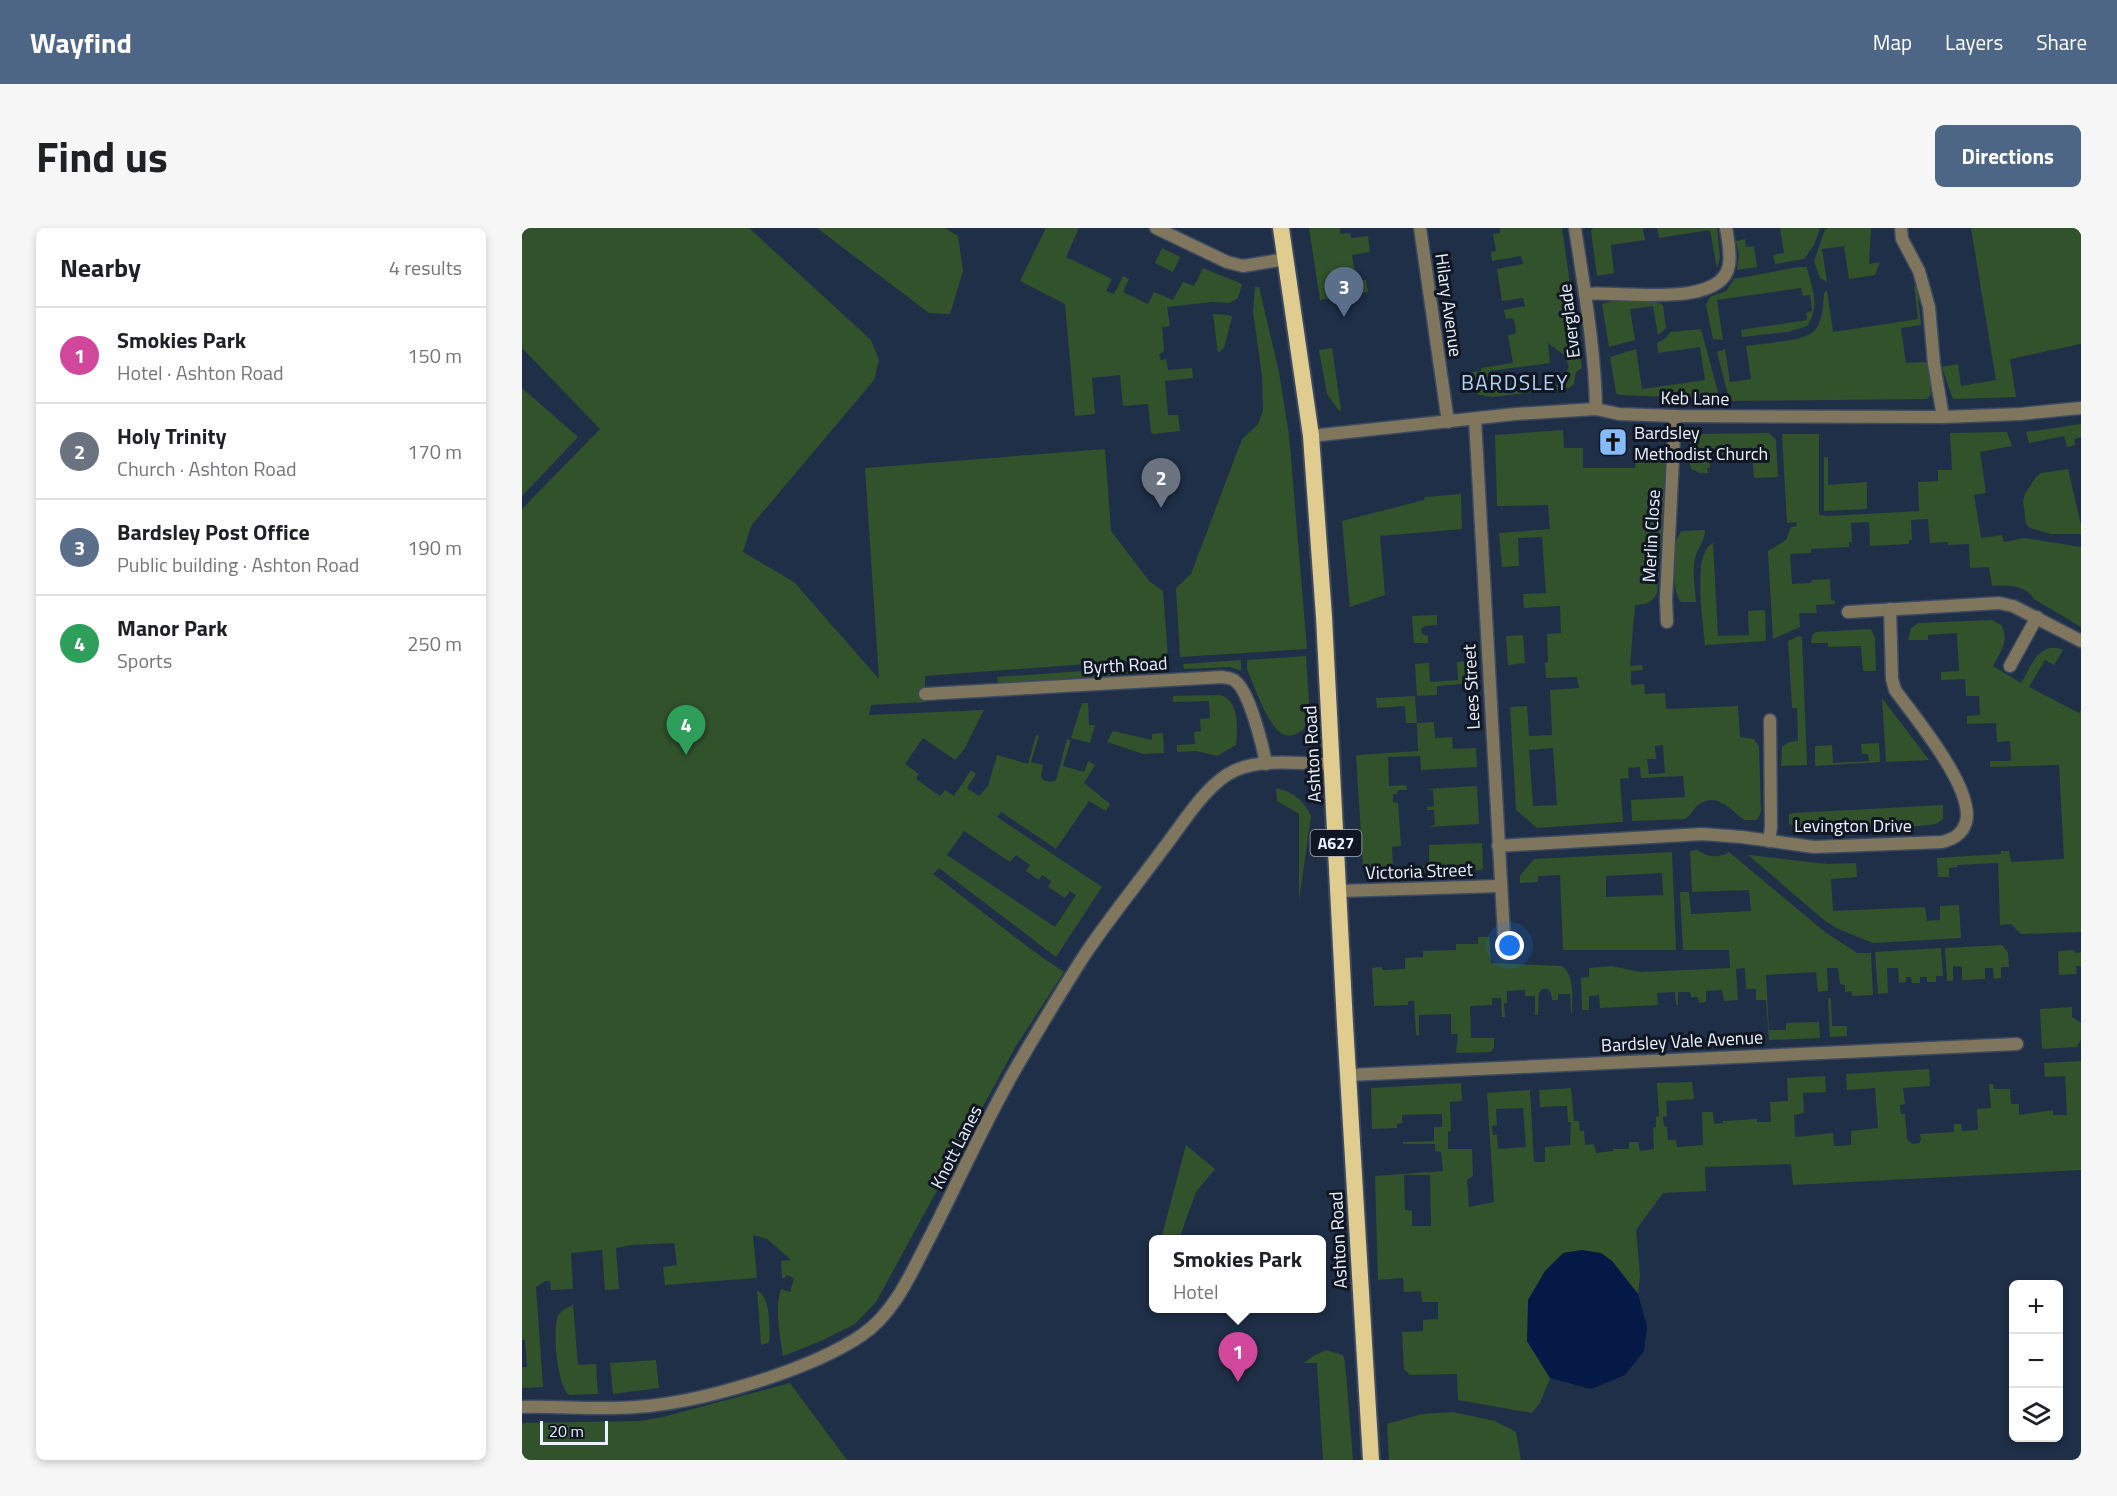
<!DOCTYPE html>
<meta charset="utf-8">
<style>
:root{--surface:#fff;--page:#f6f6f6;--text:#202124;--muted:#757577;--line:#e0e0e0;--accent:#4d6685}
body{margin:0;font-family:"Titillium Web",sans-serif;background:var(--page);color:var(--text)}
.controls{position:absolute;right:18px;bottom:18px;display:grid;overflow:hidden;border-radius:9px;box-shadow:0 3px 9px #0003}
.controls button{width:54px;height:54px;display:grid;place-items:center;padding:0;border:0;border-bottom:2px solid var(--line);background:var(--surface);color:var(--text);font:30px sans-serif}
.scale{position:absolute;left:18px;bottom:15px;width:68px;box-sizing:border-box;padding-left:6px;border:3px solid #e9f2fe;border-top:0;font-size:16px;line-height:21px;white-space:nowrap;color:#e9f2fe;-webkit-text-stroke:4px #101722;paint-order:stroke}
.you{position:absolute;left:988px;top:718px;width:21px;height:21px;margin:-15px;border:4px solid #fff;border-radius:50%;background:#1a73e8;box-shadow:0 0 0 9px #1a73e833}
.badge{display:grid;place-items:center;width:39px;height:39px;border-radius:50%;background:var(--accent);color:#fff;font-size:20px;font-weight:700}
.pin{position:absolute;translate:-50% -50px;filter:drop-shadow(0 2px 3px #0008)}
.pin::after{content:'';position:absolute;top:32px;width:21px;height:18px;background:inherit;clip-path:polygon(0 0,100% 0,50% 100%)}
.popup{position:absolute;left:627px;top:1007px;width:177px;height:78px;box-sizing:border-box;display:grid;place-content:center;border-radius:9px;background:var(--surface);filter:drop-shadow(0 2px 4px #0005);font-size:20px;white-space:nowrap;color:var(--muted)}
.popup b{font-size:22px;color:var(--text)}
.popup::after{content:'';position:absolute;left:50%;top:100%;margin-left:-12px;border:12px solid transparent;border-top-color:var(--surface)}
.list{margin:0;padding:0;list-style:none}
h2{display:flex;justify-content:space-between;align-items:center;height:78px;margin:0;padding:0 24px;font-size:26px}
h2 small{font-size:20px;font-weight:400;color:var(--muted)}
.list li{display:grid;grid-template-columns:39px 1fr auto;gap:18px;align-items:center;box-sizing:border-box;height:96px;padding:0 24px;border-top:2px solid var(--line)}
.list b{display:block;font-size:22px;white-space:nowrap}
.list p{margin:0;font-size:20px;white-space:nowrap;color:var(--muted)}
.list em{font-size:20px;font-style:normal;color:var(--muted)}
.icon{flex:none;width:33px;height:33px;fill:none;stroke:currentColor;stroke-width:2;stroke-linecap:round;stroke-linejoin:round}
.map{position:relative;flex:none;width:1559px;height:1232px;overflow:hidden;border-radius:9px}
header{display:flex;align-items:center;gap:36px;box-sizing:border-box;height:84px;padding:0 30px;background:var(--accent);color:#fff}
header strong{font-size:28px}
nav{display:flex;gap:33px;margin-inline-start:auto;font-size:21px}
.intro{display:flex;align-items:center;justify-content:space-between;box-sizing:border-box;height:144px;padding:0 36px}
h1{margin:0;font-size:42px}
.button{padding:15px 27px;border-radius:9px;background:var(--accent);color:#fff;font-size:21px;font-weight:700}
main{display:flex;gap:36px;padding:0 36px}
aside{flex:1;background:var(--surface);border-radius:9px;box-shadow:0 3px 9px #0003}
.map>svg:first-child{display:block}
.green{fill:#32522c;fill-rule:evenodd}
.water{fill:#041945}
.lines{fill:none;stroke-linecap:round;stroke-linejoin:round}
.minor-casing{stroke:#3b4a61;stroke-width:15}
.trunk-casing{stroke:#3b4a61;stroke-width:20}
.minor{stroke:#7f765d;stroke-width:12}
.trunk{stroke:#e1cc90;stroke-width:16}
.labels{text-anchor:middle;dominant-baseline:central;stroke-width:6;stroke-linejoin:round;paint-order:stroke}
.shield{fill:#101722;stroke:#a8b0bc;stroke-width:1.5}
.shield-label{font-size:16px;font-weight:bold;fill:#e9f2fe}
.street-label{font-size:18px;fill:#e9f2fe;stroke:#101722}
.poi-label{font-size:18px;fill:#e9f2fe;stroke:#101722;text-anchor:start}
.quarter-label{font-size:21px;letter-spacing:1.5px;fill:#b4d2f6;stroke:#101722}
</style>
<header>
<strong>Wayfind</strong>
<nav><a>Map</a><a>Layers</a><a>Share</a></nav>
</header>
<div class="intro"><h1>Find us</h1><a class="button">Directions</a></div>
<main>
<aside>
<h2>Nearby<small>4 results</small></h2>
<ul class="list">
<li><span class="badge" style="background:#d1479c">1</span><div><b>Smokies Park</b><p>Hotel · Ashton Road</p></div><em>150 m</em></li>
<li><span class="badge" style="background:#6b7280">2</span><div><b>Holy Trinity</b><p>Church · Ashton Road</p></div><em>170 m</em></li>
<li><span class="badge" style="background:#5c6f8a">3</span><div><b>Bardsley Post Office</b><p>Public building · Ashton Road</p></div><em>190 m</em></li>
<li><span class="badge" style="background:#2e9e5b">4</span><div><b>Manor Park</b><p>Sports</p></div><em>250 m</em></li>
</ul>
</aside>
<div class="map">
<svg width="1559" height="1232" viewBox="0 0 1559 1232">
<rect width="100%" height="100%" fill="#1f2f47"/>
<!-- green -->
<g class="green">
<path d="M0 0H227L349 112 357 132 352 152 229 298 221 324 272 354 357 451 343 240 583 221 589 303 628 354 641 363 646 430 403 448V474L349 477 347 487 462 482 443 520 433 532 401 510 383 536 397 546 394 551 418 568 423 562 432 568 449 542 454 546 445 560 457 568 466 558 475 527 506 536 514 507 517 508 509 534 521 537 519 548 521 552 529 554 534 552 545 511 549 512 541 538 562 544 566 533 573 537 562 555 588 576 584 583 567 573 534 621 479 584 475 589 580 659 534 729 417 640 412 645H410L511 723 542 744 494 818 354 1074 333 1096 299 1113 261 1128C258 1106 252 1082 259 1061L268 1064 272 1050 264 1047 263 1050H260L259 1033 269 1032 245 1011 231 1007 235 1050 143 1057 141 1039 155 1037 152 1015 109 1017 94 1020 97 1061 83 1062 80 1022 49 1025 51 1061 29 1062 28 1053H23L14 1059 21 1159 0 1160V1139H5L3 1112H0V281L78 201 0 120ZM442 603 488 634 494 627 508 637 504 643 517 652 520 647 529 653 526 659 543 670 548 663 554 667 533 699 425 627Z"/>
<polygon points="295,0 423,0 436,8 441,43 428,86 407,85"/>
<polygon points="524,0 557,0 544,29 590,51 584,63 592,66 601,48 607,51 601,64 626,76 632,64 651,72 661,54 672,58 681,40 720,56 716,70 708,75 690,74 645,79 648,98 640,99 642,123 637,127 639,132 644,131 646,142 670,140 671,150 643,153 646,187 656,187 658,203 631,206 629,204 626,176 601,178 598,147 570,150 573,186 553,188 543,76 498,53"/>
<polygon points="787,0 818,0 818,6 828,5 829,10 846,8 848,24 830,27 834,53 844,52 846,64 798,72"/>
<path d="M978 0H1040L1060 140 1054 144 1052 156 1047 160 969 169C953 167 942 162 937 146L959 143V140L991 135 986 107 992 106 994 103 992 92 989 90 984 91 982 82 1003 78 1001 70 980 73 975 41 1001 36 999 28 970 33 969 24 974 23 971 6 978 5ZM1026 115 1042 127 1047 139 1038 156 1026 161 997 162 967 143 1028 135Z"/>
<polygon points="1071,0 1124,0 1121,1 1123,12 1089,17 1092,45 1075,48 1069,3"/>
<polygon points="1135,0 1195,0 1198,29 1195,41 1188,2 1137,10"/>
<polygon points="1258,0 1298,0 1292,17 1282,31 1253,36 1251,27 1262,25"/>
<polygon points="1306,0 1349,0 1347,36 1358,34 1353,47 1327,51 1322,18 1300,21 1305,54 1298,50 1292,33 1303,2"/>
<polygon points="1449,0 1559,0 1559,116 1488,131 1494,169 1432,171 1430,169 1420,139 1436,136 1439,158 1474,152"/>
<polygon points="1223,11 1224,19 1232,18 1235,39 1215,42 1217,27 1214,13"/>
<polygon points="640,20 658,29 651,44 633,35"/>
<path d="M1276 39H1284L1286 43C1291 64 1298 78 1285 98L1266 104 1220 109 1219 102 1285 92 1284 85 1290 83 1288 67 1281 68 1279 60 1195 72 1201 112 1191 111 1184 77 1188 69 1204 63 1212 51Z"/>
<path d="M1392 58H1395L1399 97 1379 100 1384 135 1403 134 1407 136 1409 167 1405 171 1209 173 1207 171 1195 124 1203 121 1208 154 1229 151 1224 118C1239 116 1279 113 1290 105 1301 97 1301 77 1302 65L1305 62 1311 104 1396 91Z"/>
<polygon points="733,59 737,59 757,144 767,207 785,421 658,429 654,360 669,346 720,211 736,196 741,182 740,148 731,83"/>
<polygon points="1091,73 1134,73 1141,77 1144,100 1136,107 1131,78 1108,81 1113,112 1087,119 1080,76"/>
<polygon points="691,86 707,87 710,89 702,120 696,125"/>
<polygon points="1179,101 1197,168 1196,171 1099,167 1094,165 1088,129 1114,121 1120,161 1183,152 1178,119 1136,125 1135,115 1144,110 1148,104"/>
<polygon points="810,120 819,182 817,183 805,166 797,122"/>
<polygon points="0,160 56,209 0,268"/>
<polygon points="1559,196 1559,209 1552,211 1553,217 1545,219 1542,208 1507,215 1504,204"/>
<path d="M1041 202 1042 220H1061V240H1113L1114 222 1146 223 1135 365C1129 376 1124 376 1113 377L1108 438 1120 437 1121 442 1109 443V457L1122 456 1123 466 1143 465 1144 481 1216 478 1218 509 1232 511 1237 519 1239 585 1235 592H1222C1209 582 1194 563 1176 577 1171 581 1169 587 1163 591L1110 593 1109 572 1163 569 1161 548 1119 550 1118 539 1106 540 1107 550 1098 551 1101 594 1015 600 994 582 988 479 1005 478 1007 508 1030 507 1028 462 1057 460 1055 449 1024 450 1023 435 1026 434 1025 406 1039 405 1038 378 1002 380 1001 366 1024 365 1020 309 996 310 997 338 980 339 977 305 1028 301 1026 277 975 278 973 207ZM1141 517 1143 545 1127 546 1125 531H1134L1133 518ZM1031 520 1035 577 1011 578 1007 522Z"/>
<path d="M1485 204 1490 218 1458 224 1464 265 1452 267 1459 310 1480 307 1482 314 1502 310 1559 319V399L1512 371C1504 357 1485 357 1470 358L1467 339 1448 340 1447 316 1426 317V314L1408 315 1406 291 1389 292 1390 312H1387V316L1348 318 1347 294 1329 295 1330 314H1327V319L1289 321V325L1268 326 1270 356 1289 355 1290 352 1308 351 1309 372 1313 373V376L1294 377 1295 385H1277L1278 399 1251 411 1246 323 1264 312 1269 299 1275 298 1274 294 1265 295 1260 206H1297V287L1306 288 1397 283 1396 254 1416 253V242H1430L1428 205Z"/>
<path d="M1247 205 1254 212 1256 249 1232 250 1230 225 1188 227V240H1185L1186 245H1178L1169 241C1166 231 1166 214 1172 206Z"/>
<polygon points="1302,229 1306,229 1306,257 1345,254 1345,281 1302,283"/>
<polygon points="1546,241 1559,297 1559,306 1529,306 1508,300 1504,296 1501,273 1503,266 1514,249 1519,245"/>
<polygon points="939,266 940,301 858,308 863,367 828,379 820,293 902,272 903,269"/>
<path d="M1183 302C1183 312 1176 320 1173 330 1170 344 1173 360 1174 374H1159C1149 364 1149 311 1160 303Z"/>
<path d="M1191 315 1196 408 1227 407 1226 383 1243 382 1244 413 1183 417C1182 396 1169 324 1191 315Z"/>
<polygon points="915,387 915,397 903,398 899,401 900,406 906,408 906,415 892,415 890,388"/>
<path d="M1470 392 1479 397C1488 413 1478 424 1471 438L1499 455C1509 439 1517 412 1541 422L1532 437 1523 432 1507 459 1557 485 1559 482V704L1499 706 1489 696 1478 697 1476 635 1435 637V639L1427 640V649H1416L1415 630 1479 626V623H1487L1489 634 1542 631 1537 537 1468 539V533H1489L1488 513 1475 514 1474 495 1445 496V488L1458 487 1457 468H1444L1443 451 1419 452V444L1437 443 1435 405 1406 407V412H1386L1389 400 1397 395Z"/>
<polygon points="1349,401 1353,410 1354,443 1341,443 1339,418 1306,419 1306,415 1289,415 1290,407 1294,404"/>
<polygon points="1001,407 1003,435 986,437 984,408"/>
<polygon points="1277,408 1280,409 1285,537 1259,538 1260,519 1267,514 1276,513 1275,480 1270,480 1266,413"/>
<path d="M784 428 788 489 781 502C776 505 770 509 763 507 747 503 732 457 725 441V432Z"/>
<polygon points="719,432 719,443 708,439 662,441 661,436"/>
<polygon points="948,433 949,455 915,458 915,467 895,468 893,436 907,435 908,454 936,452 935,434"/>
<polygon points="643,437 643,443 476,456 475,449"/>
<path d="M698 467C717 472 716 499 714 517L695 528 674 523 655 524V517L673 516 672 504 679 503 678 491 688 490 687 473 651 474V468Z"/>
<polygon points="893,468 895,495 912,494 913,510 930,509 931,521 954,520 955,539 899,542 898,528 866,529 867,558 884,557 885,562 876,562 875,566 871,566 871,574 876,575 879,618 870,619 871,639 907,638 907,617 960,615 961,640 959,642 847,646 841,639 834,527 896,523 895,495 884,495 883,478 855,480 854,470"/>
<polygon points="1360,470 1407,532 1364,534"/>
<polygon points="560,475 566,475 567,497 573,497 568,515 549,510"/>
<polygon points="591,503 630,512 630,506 641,505 642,525 621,526 585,514"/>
<polygon points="1357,515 1358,534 1293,538 1293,518 1310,517 1311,535 1347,533 1346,526 1340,526 1339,516"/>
<polygon points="955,558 957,596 906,599 913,597 912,582 905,582 905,579 912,578 911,562 904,561"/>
<path d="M754 560C771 564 782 572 789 588L777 673V586L755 573Z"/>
<path d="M1421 577V591L1414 596 1407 597C1384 599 1280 609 1267 595V586L1271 585Z"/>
<path d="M1175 622C1186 629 1196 631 1207 624L1303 704 1335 725H1349L1351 767 1330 768 1329 763 1323 764V757L1318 756 1316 740H1305L1306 763 1296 764 1294 744 1244 747 1247 802H1264V795L1297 794 1298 810 1247 812 1244 772H1234V761H1224L1223 740 1214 741 1216 772 1202 773 1200 762 1184 763V774L1177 775 1176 769H1169L1168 764H1156V777H1154L1153 764 1135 765 1136 777 1078 780 1077 767 1067 768V782H1060L1059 750 1067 749V740L1089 738 1119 744 1208 740 1207 722H1161L1158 664H1167L1169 686 1229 683 1227 662 1170 664 1168 623Z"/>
<path d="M1150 624 1154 722H1041L1038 647 1016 648V654L998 655V648L1012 631ZM1140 645 1141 667 1084 669V648Z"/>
<polygon points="1226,627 1306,636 1334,635 1335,649 1309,651 1311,683 1403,679 1405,693 1418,692 1418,678 1437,677 1439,710 1351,715 1316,701 1302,692"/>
<path d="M956 709H967L969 735 1040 738C1053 748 1050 770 1050 785H1049L1048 766H1036V772H1030L1029 765 1026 761H1020L1017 765 1016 787H1013V768H1003V762L985 763V775H982L983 789H980L979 770H970V777L948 778 949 810H972V820L968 824 934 825 936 806H929V786L897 787V807H894L892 773H886V777L852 778 850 740 860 739V742L883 741V730L901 729V723L934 722V716H956Z"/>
<polygon points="1480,717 1486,725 1487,739 1479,739 1479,750 1472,751 1471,740 1463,740 1463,751 1440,752 1440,739 1431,738 1431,753 1425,753 1423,720"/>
<polygon points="1419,720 1421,748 1414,748 1414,754 1405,754 1405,749 1398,749 1398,755 1390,755 1389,749 1384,749 1384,754 1377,755 1376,740 1365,740 1366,765 1356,766 1353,724"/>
<polygon points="1552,722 1553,725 1559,724 1559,738 1554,738 1555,746 1537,747 1536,723"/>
<polygon points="1306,770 1309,770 1310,798 1325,798 1325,808 1308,809"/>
<polygon points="1550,779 1550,789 1559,795 1559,811 1555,819 1520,821 1518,781"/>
<path d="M1559 833V942L1271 957 1269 936 1183 939 1184 963 1141 965 1114 1002 1118 1047 1116 1066 1090 1033 1005 1113 1028 1150 1018 1175 1010 1185 936 1172 935 1146 888 1147 882 1141 880 1104 901 1103V1092L916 1091V1074H900L899 1063 882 1064 881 1050 856 1052 853 948 921 943 919 924 913 923V916H881V914L912 913V899H920V886L880 887V895L875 896V900L850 901 849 860 939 855 940 873 928 874 929 903 926 904V921H950L951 948 945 952 947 979 972 974 965 865 1008 862 1012 934H1023V919L1048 917 1049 894H1046L1045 878 1018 879 1017 862 1049 860 1052 893H1057L1058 903H1062L1063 917 1072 916 1074 925 1091 923V921H1107V914H1116L1118 923 1132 921 1131 900 1134 899V889L1137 888 1135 855 1170 854 1172 871 1144 873 1145 888 1141 889 1142 898 1145 899 1146 912H1154L1155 919 1181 917 1180 884H1191L1192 896 1201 895V893L1235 891V894H1249L1248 874 1266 873 1265 850 1303 848 1304 864 1281 865 1282 885 1272 887 1273 909 1311 905 1312 918 1329 917V903L1356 900 1353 860 1325 862 1324 846 1407 841 1408 858 1381 860 1383 876 1378 877 1379 886H1383L1385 911 1390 916 1397 915 1399 912 1398 906 1432 904V896H1439L1440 903 1456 902 1455 881 1469 880 1467 856H1471L1472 861H1488L1489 876H1497V887L1531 882V887H1545L1543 848 1523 849 1522 835ZM1001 880 1004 919 976 921 975 907H971L970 898 975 897 974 881ZM882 947H908L909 998H890V983L883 982Z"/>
<polygon points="664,917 693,941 674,964 657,1011 639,1011"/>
<path d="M235 1062C249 1070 247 1096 248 1111L246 1115 239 1117Z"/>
<path d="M51 1077 56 1137 74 1136 76 1166 47 1167C35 1157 30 1102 36 1088 39 1082 45 1080 51 1077Z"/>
<polygon points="804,1122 821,1127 823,1134 831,1232 801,1232 795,1135 782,1135 791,1128"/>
<polygon points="134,1132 137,1160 91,1166 88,1135"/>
<polygon points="268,1155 325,1232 0,1232 0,1195 118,1193 141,1189"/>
<polygon points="931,1184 973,1193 994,1204 999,1232 867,1232 865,1196 900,1186"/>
</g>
<!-- water -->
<polygon class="water" points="1060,1022 1079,1025 1090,1033 1116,1066 1125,1099 1122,1123 1103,1147 1069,1161 1028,1150 1005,1113 1006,1072 1023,1043 1041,1025"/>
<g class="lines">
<!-- minor casing -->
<g class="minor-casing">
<g id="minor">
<polyline points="634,0 705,34 721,38 764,31"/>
<polyline points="898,0 926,194"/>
<path d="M1053 0C1062 60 1073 121 1074 181"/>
<polyline points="1379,0 1380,11 1397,43 1407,79 1412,136 1421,189"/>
<path d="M1063 66C1095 62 1200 82 1207 37 1209 25 1206 12 1204 0"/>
<polyline points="953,191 983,725"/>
<polyline points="789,208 993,186 1074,181 1097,186 1153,188 1421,189 1498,186 1559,180"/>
<polyline points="1326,384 1477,375 1491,378 1559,413"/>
<polyline points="1145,394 1144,372 1153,188"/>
<polyline points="1488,438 1515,389"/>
<path d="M403 466 700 449C704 450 710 450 713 453 727 462 741 519 744 536"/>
<polyline points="1247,613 1249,599 1248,492"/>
<path d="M976 618 1180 606 1220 609 1292 619 1420 614C1431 611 1440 607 1444 594 1453 561 1392 488 1373 462L1370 451 1368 381"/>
<polyline points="817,663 978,658"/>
<polyline points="827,847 1495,816"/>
<path d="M0 1179C38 1178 76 1182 114 1179 177 1175 287 1143 340 1107 374 1084 391 1041 410 1005 439 948 465 889 498 833 520 796 542 758 566 722 590 687 616 655 641 621 660 597 685 554 714 542 742 530 779 536 809 536"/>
</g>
</g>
<!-- trunk casing -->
<g class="trunk-casing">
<polyline id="trunk" points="759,0 789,208 802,389 823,796 849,1232"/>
</g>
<!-- minor -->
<use href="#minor" class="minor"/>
<!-- trunk -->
<use href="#trunk" class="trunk"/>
</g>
<!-- icons -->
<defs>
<g id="church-square" transform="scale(1.5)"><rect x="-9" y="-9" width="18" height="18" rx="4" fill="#85bbfb" stroke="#101722"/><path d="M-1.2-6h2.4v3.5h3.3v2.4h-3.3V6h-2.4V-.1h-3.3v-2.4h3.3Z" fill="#111"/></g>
</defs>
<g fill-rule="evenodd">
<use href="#church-square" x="1091" y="214"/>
</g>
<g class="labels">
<!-- shield labels -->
<rect class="shield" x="788.5" y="602" width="51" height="26" rx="4.5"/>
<g class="shield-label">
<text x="814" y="615">A627</text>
</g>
<!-- street labels -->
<g class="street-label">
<text transform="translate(927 77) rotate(82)">Hilary Avenue</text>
<text transform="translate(1047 93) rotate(-97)">Everglade</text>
<text transform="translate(1173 170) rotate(1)">Keb Lane</text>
<text transform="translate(1129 308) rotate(-87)">Merlin Close</text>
<text transform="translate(603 437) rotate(-3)">Byrth Road</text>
<text transform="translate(949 459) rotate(-93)">Lees Street</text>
<text transform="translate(790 526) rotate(-93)">Ashton Road</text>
<text x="1331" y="597">Levington Drive</text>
<text transform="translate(897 643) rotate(-2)">Victoria Street</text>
<text transform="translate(1160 813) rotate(-3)">Bardsley Vale Avenue</text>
<text transform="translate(434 919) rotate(-63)">Knott Lanes</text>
<text transform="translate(816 1012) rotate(-93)">Ashton Road</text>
</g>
<!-- poi labels -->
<g class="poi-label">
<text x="1112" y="204">Bardsley<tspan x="1112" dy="21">Methodist Church</tspan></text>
</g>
<!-- quarter labels -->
<g class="quarter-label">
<text x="993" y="154">BARDSLEY</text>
</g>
</g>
</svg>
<div class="controls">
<button>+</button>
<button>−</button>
<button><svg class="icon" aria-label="layers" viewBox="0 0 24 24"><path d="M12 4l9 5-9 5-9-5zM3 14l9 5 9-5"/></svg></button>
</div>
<div class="scale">20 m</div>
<div class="you"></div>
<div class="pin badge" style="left:716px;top:1154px;background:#d1479c">1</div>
<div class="popup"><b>Smokies Park</b>Hotel</div>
<div class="pin badge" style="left:639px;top:280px;background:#6b7280">2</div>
<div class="pin badge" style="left:822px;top:89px;background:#5c6f8a">3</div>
<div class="pin badge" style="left:164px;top:527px;background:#2e9e5b">4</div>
</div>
</main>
